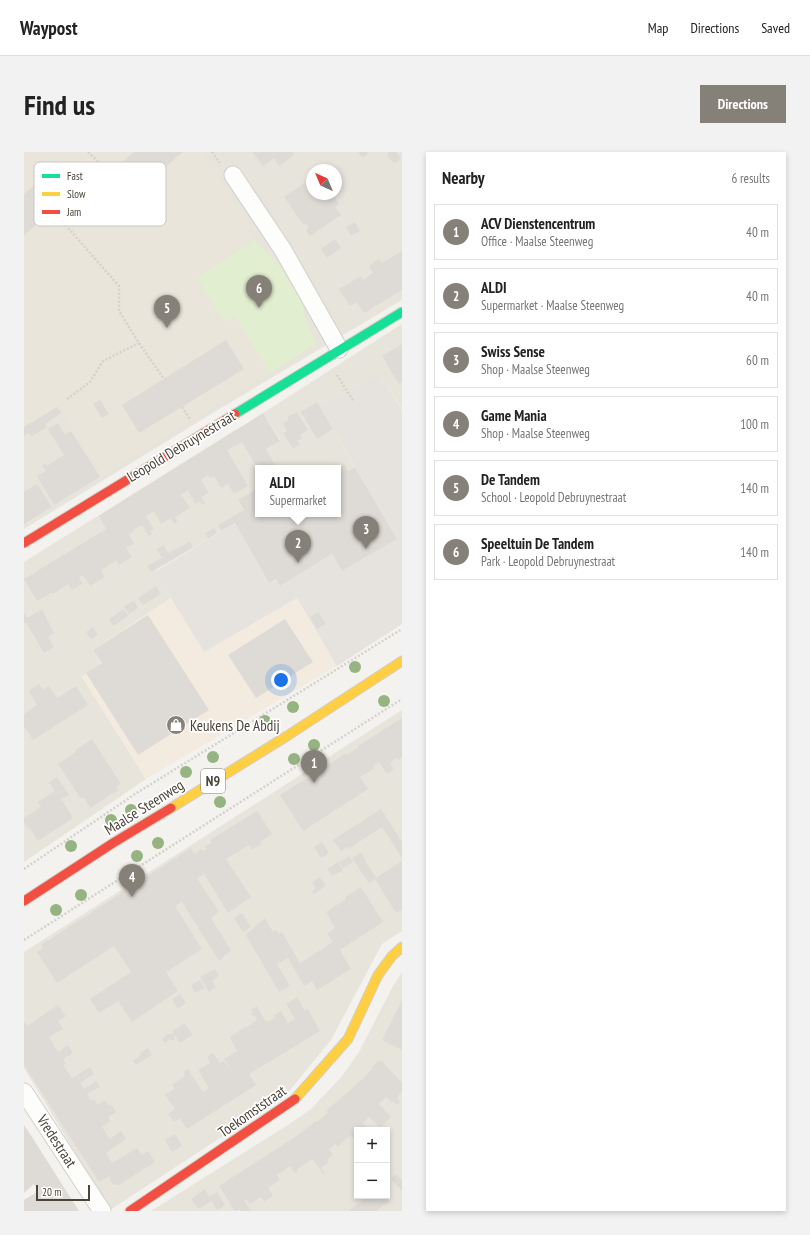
<!DOCTYPE html>
<meta charset="utf-8">
<style>
:root{--surface:#fff;--page:#f2f2f2;--text:#222;--muted:#767676;--line:#e0e0e0;--accent:#868178}
body{margin:0;font-family:"PT Sans Narrow",sans-serif;background:var(--page);color:var(--text)}
.controls{position:absolute;right:12px;bottom:12px;display:grid;overflow:hidden;border-radius:0px;box-shadow:0 2px 6px #0003}
.controls button{width:36px;height:36px;display:grid;place-items:center;padding:0;border:0;border-bottom:1px solid var(--line);background:var(--surface);color:var(--text);font:20px sans-serif}
.compass{position:absolute;left:282px;top:12px;width:36px;height:36px;border-radius:50%;background:var(--surface);box-shadow:0 2px 6px #0003;rotate:316deg}
.scale{position:absolute;left:12px;bottom:10px;width:54px;box-sizing:border-box;padding-left:4px;border:2px solid #4b4439;border-top:0;font-size:11px;line-height:14px;white-space:nowrap;color:#4b4439;-webkit-text-stroke:3px #fff;paint-order:stroke}
.you{position:absolute;left:257px;top:528px;width:14px;height:14px;margin:-10px;border:3px solid #fff;border-radius:50%;background:#1a73e8;box-shadow:0 0 0 6px #1a73e833}
.badge{display:grid;place-items:center;width:26px;height:26px;border-radius:50%;background:var(--accent);color:#fff;font-size:13px;font-weight:700}
.pin{position:absolute;translate:-50% -33px;filter:drop-shadow(0 1px 2px #0008)}
.pin::after{content:'';position:absolute;top:21px;width:14px;height:12px;background:inherit;clip-path:polygon(0 0,100% 0,50% 100%)}
.popup{position:absolute;left:231px;top:313px;width:86px;height:52px;box-sizing:border-box;display:grid;place-content:center;border-radius:0px;background:var(--surface);filter:drop-shadow(0 1px 3px #0005);font-size:13px;white-space:nowrap;color:var(--muted)}
.popup b{font-size:15px;color:var(--text)}
.popup::after{content:'';position:absolute;left:50%;top:100%;margin-left:-8px;border:8px solid transparent;border-top-color:var(--surface)}
.list{margin:0;padding:0;list-style:none}
h2{display:flex;justify-content:space-between;align-items:center;height:52px;margin:0;padding:0 16px;font-size:17px}
h2 small{font-size:13px;font-weight:400;color:var(--muted)}
.list li{display:grid;grid-template-columns:26px 1fr auto;gap:12px;align-items:center;box-sizing:border-box;height:56px;margin:0 8px 8px;padding:0 8px;border:1px solid var(--line);border-radius:0px}
.list b{display:block;font-size:15px;white-space:nowrap}
.list p{margin:0;font-size:13px;white-space:nowrap;color:var(--muted)}
.list em{font-size:13px;font-style:normal;color:var(--muted)}
.map{position:relative;flex:none;width:378px;height:1059px;overflow:hidden;border-radius:0px}
header{display:flex;align-items:center;gap:24px;box-sizing:border-box;height:56px;padding:0 20px;background:var(--surface);border-bottom:1px solid var(--line)}
header strong{font-size:19px}
nav{display:flex;gap:22px;margin-inline-start:auto;font-size:14px}
.intro{display:flex;align-items:center;justify-content:space-between;box-sizing:border-box;height:96px;padding:0 24px}
h1{margin:0;font-size:28px}
.button{padding:10px 18px;border-radius:0px;background:var(--accent);color:#fff;font-size:14px;font-weight:700}
main{display:flex;gap:24px;padding:0 24px}
aside{flex:1;background:var(--surface);border-radius:0px;box-shadow:0 2px 6px #0003}
.map>svg:first-child{display:block}
.residential{fill:#e7e4dc;fill-rule:evenodd}
.commercial{fill:#f3ebdf}
.education{fill:#eae5da}
.green{fill:#e1eecf}
.parking{fill:#e6e3df}
.building{fill:#dedbd6}
.lines{fill:none;stroke-linecap:round;stroke-linejoin:round}
.street-casing{stroke:#d2d0cb;stroke-width:19}
.fast-casing{stroke:#d3cfc5;stroke-width:11}
.slow-casing{stroke:#d3cfc5;stroke-width:11}
.jam-casing{stroke:#d3cfc5;stroke-width:11}
.path{stroke:#d3d2cc;stroke-width:2.5;stroke-dasharray:2 2;stroke-linecap:butt}
.street{stroke:#fdfdfc;stroke-width:17}
.fast{stroke:#16e098;stroke-width:9}
.slow{stroke:#ffcf43;stroke-width:9}
.jam{stroke:#f24e42;stroke-width:9}
.tree{fill:#96b382}
.labels{text-anchor:middle;dominant-baseline:central;stroke-width:3.5;stroke-linejoin:round;paint-order:stroke}
.shield{fill:#fff;stroke:#817c74;stroke-width:1}
.shield-label{font-size:14px;font-weight:bold;fill:#4b4439}
.street-label{font-size:15px;fill:#4b4439;stroke:#fff}
.poi-label{font-size:15px;fill:#4b4439;stroke:#fff;text-anchor:start}
.key{fill:#fff;stroke:#c9c7c4;stroke-width:1}
.key-label{font-size:11px;fill:#4b4439}
</style>
<header>
<strong>Waypost</strong>
<nav><a>Map</a><a>Directions</a><a>Saved</a></nav>
</header>
<div class="intro"><h1>Find us</h1><a class="button">Directions</a></div>
<main>
<div class="map">
<svg width="378" height="1059" viewBox="0 0 378 1059">
<rect width="100%" height="100%" fill="#f4f2ee"/>
<!-- residential -->
<g class="residential">
<path d="M0 0H378V148L192 259 0 377ZM288 18H312V42H288Z"/>
<polygon points="378,172 378,257 355,221 306,271 331,315 314,325 314,316 272,316 271,315 264,316 262,314 258,316 253,316 242,297 256,288 239,261"/>
<polygon points="211,278 234,318 234,336 214,348 223,364 131,419 147,446 69,498 78,511 58,525 122,627 0,710 0,410"/>
<polygon points="378,558 378,779 358,792 307,888 262,943 86,1058 0,916 0,800"/>
<path d="M378 820V1059H127L267 971 287 957 318 924 335 900 369 834ZM333 978H363V1044H333Z"/>
</g>
<!-- commercial -->
<polygon class="commercial" points="355,221 378,258 378,472 313,514 122,627 58,525 77,511 69,498 147,446 131,420 223,364 214,348 234,336 234,362 314,362 324,319 331,315 296,254"/>
<!-- education -->
<polygon class="education" points="0,0 176,0 225,68 223,76 231,88 258,117 279,152 279,160 292,192 78,323 36,253 0,276"/>
<!-- green -->
<polygon class="green" points="231,88 258,117 279,152 279,160 292,192 246,221 211,164 200,170 173,126"/>
<!-- parking -->
<polygon class="parking" points="355,221 378,258 378,472 313,514 273,446 180,500 131,420 211,371 245,431 252,427 256,434 308,402 318,419 373,387 296,254"/>
<!-- building -->
<g class="building">
<polygon points="110,0 159,0 83,65 62,41"/>
<polygon points="228,0 268,0 270,3 255,14 250,6 239,14"/>
<polygon points="334,0 343,0 344,2 338,6"/>
<polygon points="364,0 372,0 377,6 372,11 371,9 369,11 363,3 365,2"/>
<polygon points="288,26 288,42 304,42 305,44 308,42 315,52 311,55 317,63 286,84 282,78 285,76 283,73 279,72 260,45"/>
<polygon points="18,27 38,51 0,83 0,42"/>
<polygon points="331,70 336,79 327,84 322,75"/>
<polygon points="311,87 317,96 303,106 297,97"/>
<polygon points="378,99 378,138 340,161 333,150 326,154 315,137 337,124 339,128 349,121 345,114 355,107 358,111"/>
<polygon points="202,188 220,217 115,281 98,253"/>
<polygon points="378,192 378,230 375,232 358,204"/>
<polygon points="76,248 85,262 78,266 69,252"/>
<polygon points="293,250 309,277 293,287 277,260"/>
<polygon points="33,255 37,261 21,272 23,275 8,284 5,281 0,284 0,275"/>
<polygon points="273,260 284,278 276,283 278,286 273,289 276,292 269,297 259,281 263,279 259,271 265,268 263,265"/>
<polygon points="239,261 256,289 242,297 253,316 234,316 234,318 218,290 203,298 224,334 210,342 204,332 197,336 190,324 186,326 184,323 177,328 185,341 177,345 181,352 178,353 176,349 171,352 164,338 157,343 166,356 151,365 154,370 150,372 147,366 137,372 130,359 122,364 130,377 126,379 128,382 125,384 118,373 109,378 110,379 105,383 110,391 102,396 108,405 95,413 93,408 77,418 81,425 66,434 59,423 55,425 58,432 48,438 44,432 29,442 28,440 13,449 0,427 82,377 75,364"/>
<polygon points="34,271 41,283 47,279 76,325 30,353 13,324 22,319 18,313 21,311 23,314 40,303 24,277"/>
<polygon points="320,312 324,319 331,315 373,387 318,419 308,402 256,434 252,427 245,431 211,371 197,379 194,373 220,358 214,348 234,336 234,362 314,362 314,316"/>
<polygon points="13,332 28,355 0,372 0,340"/>
<polygon points="190,376 193,381 184,387 181,381"/>
<polygon points="166,390 169,395 127,420 123,414 138,406 133,397 140,393 144,401"/>
<polygon points="132,434 137,442 119,453 114,446"/>
<polygon points="110,449 114,456 105,462 100,454"/>
<polygon points="18,457 30,481 24,485 30,495 20,501 2,470 0,472 0,461 3,466"/>
<polygon points="100,457 104,464 89,474 85,467"/>
<polygon points="294,460 302,472 293,477 286,465"/>
<polygon points="124,463 185,558 114,603 62,521 78,511 69,498"/>
<polygon points="261,467 289,510 232,546 204,503"/>
<polygon points="69,475 74,483 67,487 62,480"/>
<polygon points="15,532 19,538 25,534 33,546 52,534 64,553 9,588 0,574 0,562 13,553 5,539"/>
<polygon points="378,566 378,605 374,608 372,606 366,611 370,618 363,622 355,610 349,614 351,616 336,625 344,637 279,679 256,643 321,602 323,603 335,595 334,594"/>
<polygon points="68,587 97,632 92,635 94,638 66,656 60,645 57,647 34,612 52,600 51,598"/>
<polygon points="33,625 45,643 37,647 49,666 14,689 6,676 4,677 0,670 0,666 17,655 14,650 31,639 25,630"/>
<polygon points="357,657 378,690 378,706 358,675 324,697 323,695 317,699 309,688"/>
<polygon points="233,659 248,682 236,690 238,692 228,698 225,693 202,707 227,745 204,761 180,722 173,726 195,760 187,766 207,798 195,809 158,750 151,754 178,797 142,820 154,839 108,870 94,849 75,861 66,847 107,820 90,794 33,831 13,800 19,796 17,793 167,696 170,702 177,697 179,699 183,697 181,695 188,690 186,688"/>
<polygon points="298,690 305,701 297,706 290,695"/>
<polygon points="337,701 352,726 378,709 378,758 372,761 351,727 345,731 328,706"/>
<polygon points="326,704 329,710 319,716 315,710"/>
<polygon points="314,710 319,718 308,724 303,717"/>
<polygon points="296,725 302,734 290,742 288,739 292,736 288,730"/>
<polygon points="337,735 359,770 316,798 327,817 293,838 288,829 280,834 264,806 253,812 266,834 255,840 222,783 241,766 249,780 252,778 255,782 258,780 276,811 309,790 303,781 311,776 302,760 322,747 321,745"/>
<polygon points="218,761 227,775 219,780 210,766"/>
<polygon points="191,817 195,824 188,829 192,835 185,840 176,825"/>
<polygon points="176,828 181,836 171,841 167,833"/>
<polygon points="156,842 162,851 154,857 148,847"/>
<polygon points="273,845 281,859 284,857 296,879 225,922 232,933 163,977 156,966 150,970 144,962 151,957 141,943 150,937 148,933 161,924 159,920 164,917 179,940 185,936 174,918 186,911 183,905 189,901 196,911 200,909 208,919 200,907 213,899 206,885 222,874 223,875 233,868 230,863 228,864 227,862 229,860 227,858 233,854 242,870 251,866 249,864 257,859 264,871 271,867 262,852"/>
<polygon points="378,848 378,898 358,888"/>
<polygon points="34,853 42,864 34,869 39,877 25,885 34,900 44,893 49,901 39,907 42,912 39,913 48,926 66,915 70,922 56,931 60,937 72,929 76,935 63,942 67,949 70,947 74,953 81,948 85,954 87,952 92,960 84,965 86,969 78,975 86,987 97,979 102,987 82,1001 88,1011 113,996 118,1003 124,999 131,1010 95,1033 89,1032 86,1028 87,1026 86,1024 75,1030 0,913 0,869 3,874"/>
<polygon points="161,871 169,883 156,891 150,882 151,888 145,888 141,891 138,887 144,882 150,882 148,879"/>
<polygon points="124,896 128,903 112,913 109,909 117,903 116,901"/>
<polygon points="357,908 378,931 378,939 373,946 376,949 373,953 369,949 368,951 362,945 355,952 367,965 356,976 345,965 339,971 345,978 333,978 333,989 326,983 314,995 311,992 305,997 309,1003 303,1008 305,1010 297,1016 301,1021 299,1022 289,1007 273,1017 274,1019 271,1021 266,1014 253,1023 256,1028 244,1036 249,1044 240,1050 237,1045 226,1052 222,1047 220,1049 227,1059 217,1059 215,1057 211,1059 195,1034 274,983 292,969 293,970 304,961 302,959 341,925 348,917 347,916 354,909 356,910"/>
<polygon points="0,973 6,982 55,1059 0,1059 0,1048 15,1039 10,1032 0,1041"/>
<polygon points="151,982 158,994 148,1000 141,988"/>
<polygon points="372,1022 378,1028 378,1039 367,1027"/>
<polygon points="181,1037 185,1045 193,1040 201,1053 193,1058 188,1049 174,1057 167,1047"/>
<polygon points="345,1044 361,1044 366,1049 352,1059 324,1059"/>
</g>
<g class="lines">
<!-- street casing -->
<g class="street-casing">
<g id="street">
<polyline points="209,23 259,98 315,197"/>
<polyline points="0,940 78,1059"/>
</g>
</g>
<!-- fast casing -->
<g class="fast-casing">
<polyline id="fast" points="211,262 378,160"/>
</g>
<!-- slow casing -->
<g class="slow-casing">
<g id="slow">
<polyline points="147,656 263,584 378,509"/>
<polyline points="271,947 324,887 354,823 368,804 378,795"/>
</g>
</g>
<!-- jam casing -->
<g class="jam-casing">
<g id="jam">
<polyline points="0,391 211,262"/>
<polyline points="0,749 89,691 147,656"/>
<polyline points="106,1059 271,947"/>
</g>
</g>
<!-- path -->
<g class="path">
<polyline points="64,0 82,17 31,61 95,134 95,159 115,191 140,227"/>
<polyline points="188,0 196,11"/>
<polyline points="313,223 330,250"/>
<polyline points="43,247 66,230 79,209 115,191"/>
<polyline points="158,255 166,267"/>
<polyline points="0,717 111,642 378,477"/>
<polyline points="0,788 378,547"/>
</g>
<!-- street -->
<use href="#street" class="street"/>
<!-- fast -->
<use href="#fast" class="fast"/>
<!-- slow -->
<use href="#slow" class="slow"/>
<!-- jam -->
<use href="#jam" class="jam"/>
</g>
<!-- trees -->
<g class="tree">
<circle cx="331" cy="515" r="6"/>
<circle cx="360" cy="549" r="6"/>
<circle cx="269" cy="555" r="6"/>
<circle cx="241" cy="569" r="6"/>
<circle cx="290" cy="593" r="6"/>
<circle cx="189" cy="605" r="6"/>
<circle cx="270" cy="607" r="6"/>
<circle cx="162" cy="620" r="6"/>
<circle cx="196" cy="650" r="6"/>
<circle cx="107" cy="658" r="6"/>
<circle cx="87" cy="668" r="6"/>
<circle cx="134" cy="691" r="6"/>
<circle cx="47" cy="694" r="6"/>
<circle cx="113" cy="704" r="6"/>
<circle cx="57" cy="743" r="6"/>
<circle cx="32" cy="758" r="6"/>
</g>
<!-- icons -->
<defs>
<g id="shop-disc" transform="scale(1)"><circle r="9.5" fill="#868178" stroke="#fff"/><path d="M-5-2.5h2.3a2.7 3.5 0 0 1 5.4 0H5L5.5 6h-11ZM-1.5-2.5h3a1.5 2.3 0 0 0-3 0Z" fill="#fff"/></g>
</defs>
<g fill-rule="evenodd">
<use href="#shop-disc" x="152" y="573"/>
</g>
<g class="labels">
<!-- shield labels -->
<rect class="shield" x="177" y="617" width="24" height="24" rx="3"/>
<g class="shield-label">
<text x="189" y="629">N9</text>
</g>
<!-- street labels -->
<g class="street-label">
<text transform="translate(157 294) rotate(-31)">Leopold Debruynestraat</text>
<text transform="translate(120 655) rotate(-32)">Maalse Steenweg</text>
<text transform="translate(228 959) rotate(-35)">Toekomststraat</text>
<text transform="translate(33 989) rotate(57)">Vredestraat</text>
</g>
<!-- poi labels -->
<g class="poi-label">
<text x="166" y="573">Keukens De Abdij</text>
</g>
</g>
<!-- legend -->
<rect x="10" y="10" width="132" height="64" rx="6" class="key"/>
<rect x="18" y="22" width="18" height="4" fill="#16e098"/>
<rect x="18" y="40" width="18" height="4" fill="#ffcf43"/>
<rect x="18" y="58" width="18" height="4" fill="#f24e42"/>
<g class="key-label">
<text x="43" y="28">Fast</text>
<text x="43" y="46">Slow</text>
<text x="43" y="64">Jam</text>
</g>
</svg>
<div class="controls">
<button>+</button>
<button>−</button>
</div>
<svg class="compass" viewBox="-18 -18 36 36"><path d="M0-13l5 13h-10z" fill="#e53935"/><path d="M0 13l5-13h-10z" fill="#767676"/></svg>
<div class="scale">20 m</div>
<div class="you"></div>
<div class="pin badge" style="left:290px;top:631px">1</div>
<div class="pin badge" style="left:274px;top:411px">2</div>
<div class="popup"><b>ALDI</b>Supermarket</div>
<div class="pin badge" style="left:342px;top:397px">3</div>
<div class="pin badge" style="left:108px;top:745px">4</div>
<div class="pin badge" style="left:143px;top:176px">5</div>
<div class="pin badge" style="left:235px;top:156px">6</div>
</div>
<aside>
<h2>Nearby<small>6 results</small></h2>
<ul class="list">
<li><span class="badge">1</span><div><b>ACV Dienstencentrum</b><p>Office · Maalse Steenweg</p></div><em>40 m</em></li>
<li><span class="badge">2</span><div><b>ALDI</b><p>Supermarket · Maalse Steenweg</p></div><em>40 m</em></li>
<li><span class="badge">3</span><div><b>Swiss Sense</b><p>Shop · Maalse Steenweg</p></div><em>60 m</em></li>
<li><span class="badge">4</span><div><b>Game Mania</b><p>Shop · Maalse Steenweg</p></div><em>100 m</em></li>
<li><span class="badge">5</span><div><b>De Tandem</b><p>School · Leopold Debruynestraat</p></div><em>140 m</em></li>
<li><span class="badge">6</span><div><b>Speeltuin De Tandem</b><p>Park · Leopold Debruynestraat</p></div><em>140 m</em></li>
</ul>
</aside>
</main>
